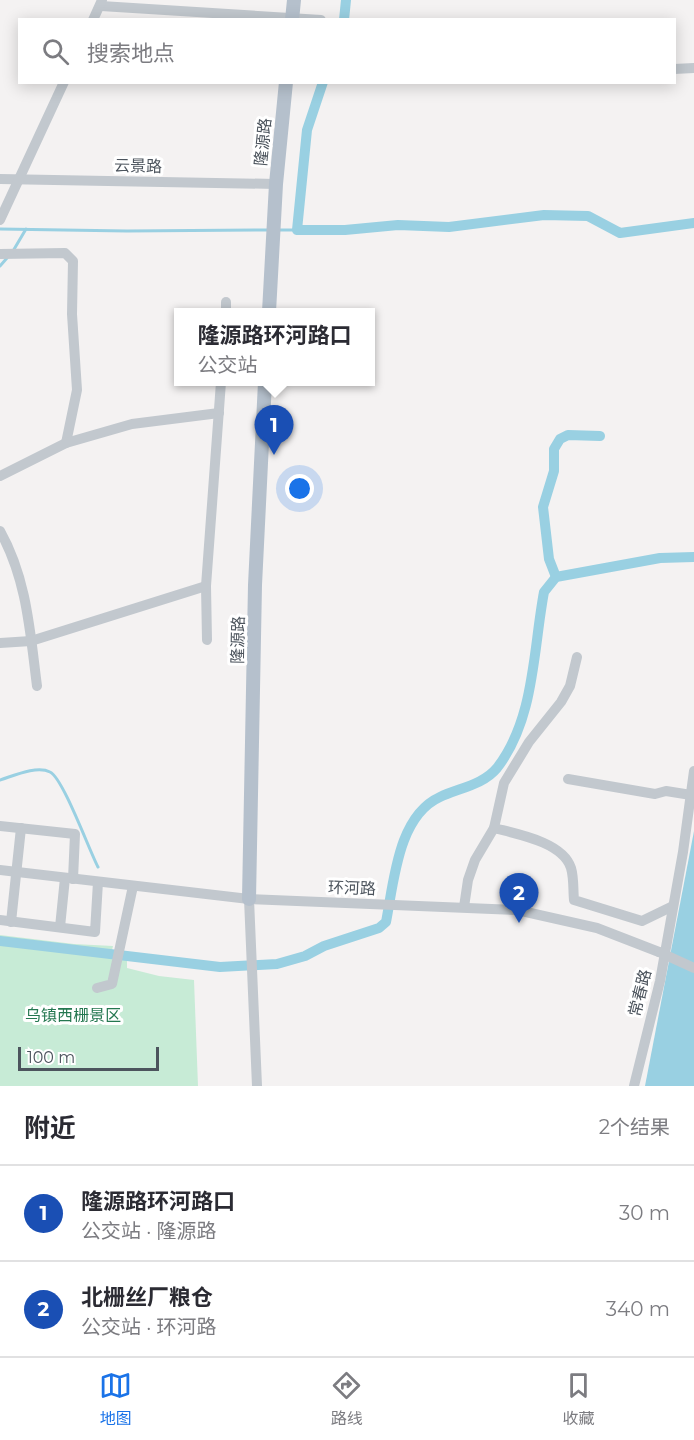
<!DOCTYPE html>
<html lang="zh">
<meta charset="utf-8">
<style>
:root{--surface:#fff;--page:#f7f7f7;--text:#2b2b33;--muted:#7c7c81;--line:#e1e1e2;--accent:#1a73e8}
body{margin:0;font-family:Montserrat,"Noto Sans SC",sans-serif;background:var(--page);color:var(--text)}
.scale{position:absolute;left:18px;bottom:15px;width:141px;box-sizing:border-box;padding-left:6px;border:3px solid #4c545d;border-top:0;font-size:16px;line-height:21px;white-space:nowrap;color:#4c545d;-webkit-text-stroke:4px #fff;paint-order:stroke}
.you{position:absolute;left:300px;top:489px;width:21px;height:21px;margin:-15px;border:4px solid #fff;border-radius:50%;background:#1a73e8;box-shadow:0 0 0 9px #1a73e833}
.badge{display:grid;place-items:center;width:39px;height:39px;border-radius:50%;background:var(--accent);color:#fff;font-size:20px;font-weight:700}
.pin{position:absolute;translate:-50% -50px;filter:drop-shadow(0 2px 3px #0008)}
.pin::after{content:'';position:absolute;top:32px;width:21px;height:18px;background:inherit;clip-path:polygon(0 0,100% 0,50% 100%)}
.popup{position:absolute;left:174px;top:308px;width:201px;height:78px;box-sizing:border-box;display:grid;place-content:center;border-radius:0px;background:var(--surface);filter:drop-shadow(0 2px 4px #0005);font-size:20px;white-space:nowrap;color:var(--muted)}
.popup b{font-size:22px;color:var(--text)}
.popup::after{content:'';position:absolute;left:50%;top:100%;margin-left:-12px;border:12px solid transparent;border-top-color:var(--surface)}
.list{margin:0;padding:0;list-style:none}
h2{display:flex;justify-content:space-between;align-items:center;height:78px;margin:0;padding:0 24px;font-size:26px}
h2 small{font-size:20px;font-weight:400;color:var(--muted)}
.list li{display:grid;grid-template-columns:39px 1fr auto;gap:18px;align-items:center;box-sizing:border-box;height:96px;padding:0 24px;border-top:2px solid var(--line)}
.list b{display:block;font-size:22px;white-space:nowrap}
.list p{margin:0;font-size:20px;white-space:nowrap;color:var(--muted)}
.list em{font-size:20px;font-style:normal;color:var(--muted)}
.icon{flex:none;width:33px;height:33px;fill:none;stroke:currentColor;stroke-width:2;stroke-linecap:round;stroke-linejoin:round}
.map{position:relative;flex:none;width:694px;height:1086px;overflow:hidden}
.search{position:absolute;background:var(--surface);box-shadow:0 3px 15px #0003;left:18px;right:18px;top:18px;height:66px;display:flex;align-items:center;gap:15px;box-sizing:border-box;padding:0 21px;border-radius:0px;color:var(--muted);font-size:22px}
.sheet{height:270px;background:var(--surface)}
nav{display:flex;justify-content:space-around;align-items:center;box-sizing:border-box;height:84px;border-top:2px solid var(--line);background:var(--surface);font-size:16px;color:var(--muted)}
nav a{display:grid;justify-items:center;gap:3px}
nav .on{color:var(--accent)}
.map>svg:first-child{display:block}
.green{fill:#c7ebd6}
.water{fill:#99d0e2}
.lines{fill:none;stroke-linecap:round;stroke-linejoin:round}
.stream{stroke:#99d0e2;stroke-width:3}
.canal{stroke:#99d0e2;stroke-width:10}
.minor{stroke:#c2c8ce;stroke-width:10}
.major{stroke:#b5c0cc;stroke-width:14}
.minor-bridge{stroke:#c2c8ce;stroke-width:10}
.major-bridge{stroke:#b5c0cc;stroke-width:14}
.labels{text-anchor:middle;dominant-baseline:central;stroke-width:6;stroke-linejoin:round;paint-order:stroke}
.street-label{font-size:16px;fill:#4c545d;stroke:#fff}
.park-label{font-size:16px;fill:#247750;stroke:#fff}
</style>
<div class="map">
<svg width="694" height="1086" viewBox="0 0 694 1086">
<rect width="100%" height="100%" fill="#f4f2f2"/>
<!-- green -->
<polygon class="green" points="0,935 74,944 113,946 112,950 127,954 127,968 159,976 194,980 198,1086 0,1086"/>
<!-- water -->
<polygon class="water" points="694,831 694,1086 645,1086"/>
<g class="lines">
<!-- stream -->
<g class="stream">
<polyline points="0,229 127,231 268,230"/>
<polyline points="278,230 297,230"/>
<polyline points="13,251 26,229"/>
<polyline points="0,266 7,258"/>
<path d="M0 780C13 776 37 765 50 772 63 778 89 850 98 867"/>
</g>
<!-- canal -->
<g class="canal">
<polyline points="344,20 346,0"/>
<polyline points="323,82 307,130 297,230 345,230 398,225 449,227 544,215 588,216 620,233 694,223"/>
<polyline points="556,577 549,559 543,507 554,471 554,449 560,439 568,435 600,436"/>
<path d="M0 941 220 967 277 964 305 956 324 946 379 928 386 922C394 881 398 816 440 797 459 788 483 785 497 768 535 719 533 650 544 592L556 577 660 558 694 557"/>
</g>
<!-- minor -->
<g class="minor">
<polyline points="101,6 321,20"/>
<polyline points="93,20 102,0"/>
<polyline points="674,69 694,68"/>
<polyline points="0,179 276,184"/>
<polyline points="0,220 64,82"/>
<polyline points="0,254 65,253 73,261 72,314 77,390 66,443"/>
<polyline points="226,312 226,302"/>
<polyline points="0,476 66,443 132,424 219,413"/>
<path d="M0 531C27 579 30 632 37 686"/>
<polyline points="207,640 206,586 221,382"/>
<polyline points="0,643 31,641 206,586"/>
<polyline points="568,779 655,794 666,791 691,795"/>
<polyline points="0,826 75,834 73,879"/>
<path d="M494 828C517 834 563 842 571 868 574 878 573 890 574 900L642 921 673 906"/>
<polyline points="0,870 249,899 517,910 597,928 659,952"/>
<polyline points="249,899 257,1086"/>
<polyline points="464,907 468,880 475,860 494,828 504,783 529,742 561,702 570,686 577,657"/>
<polyline points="0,920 95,932 98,882"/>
<polyline points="11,922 21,828"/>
<polyline points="60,927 65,878"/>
<polyline points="97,988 112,984 133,886"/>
<polyline points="634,1086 660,981 683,852 694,771"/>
</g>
<!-- major -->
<g class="major">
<polyline points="269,312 276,184 286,82"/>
<polyline points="249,899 255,585 265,382"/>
</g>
<!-- minor-bridge -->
<polyline class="minor-bridge" points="659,952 694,968"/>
<!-- major-bridge -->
<polyline class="major-bridge" points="292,20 294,0"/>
</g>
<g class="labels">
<!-- street labels -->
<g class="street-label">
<text transform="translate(263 142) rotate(-84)">隆源路</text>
<text transform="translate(138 166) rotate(1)">云景路</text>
<text transform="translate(238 640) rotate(-89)">隆源路</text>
<text transform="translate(352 888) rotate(2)">环河路</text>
<text transform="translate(640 993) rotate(-76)">常春路</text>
</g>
<!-- park labels -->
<g class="park-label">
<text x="73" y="1015">乌镇西栅景区</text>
</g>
</g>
</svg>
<div class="scale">100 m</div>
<div class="you"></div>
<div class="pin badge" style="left:274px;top:455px;background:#1a4fb4">1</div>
<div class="popup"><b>隆源路环河路口</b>公交站</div>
<div class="pin badge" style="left:519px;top:923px;background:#1a4fb4">2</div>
<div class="search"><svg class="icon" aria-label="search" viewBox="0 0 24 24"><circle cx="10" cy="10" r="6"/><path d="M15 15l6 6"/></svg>搜索地点</div>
</div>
<section class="sheet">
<h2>附近<small>2个结果</small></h2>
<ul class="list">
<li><span class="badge" style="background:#1a4fb4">1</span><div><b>隆源路环河路口</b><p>公交站 · 隆源路</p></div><em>30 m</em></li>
<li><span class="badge" style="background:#1a4fb4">2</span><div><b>北栅丝厂粮仓</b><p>公交站 · 环河路</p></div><em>340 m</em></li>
</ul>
</section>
<nav>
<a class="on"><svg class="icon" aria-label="map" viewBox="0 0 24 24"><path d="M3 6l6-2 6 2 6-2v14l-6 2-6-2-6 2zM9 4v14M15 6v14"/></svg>地图</a>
<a><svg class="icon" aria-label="directions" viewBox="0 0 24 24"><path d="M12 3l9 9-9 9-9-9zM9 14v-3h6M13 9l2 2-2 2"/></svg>路线</a>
<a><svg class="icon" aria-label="saved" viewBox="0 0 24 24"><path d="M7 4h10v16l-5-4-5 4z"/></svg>收藏</a>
</nav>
